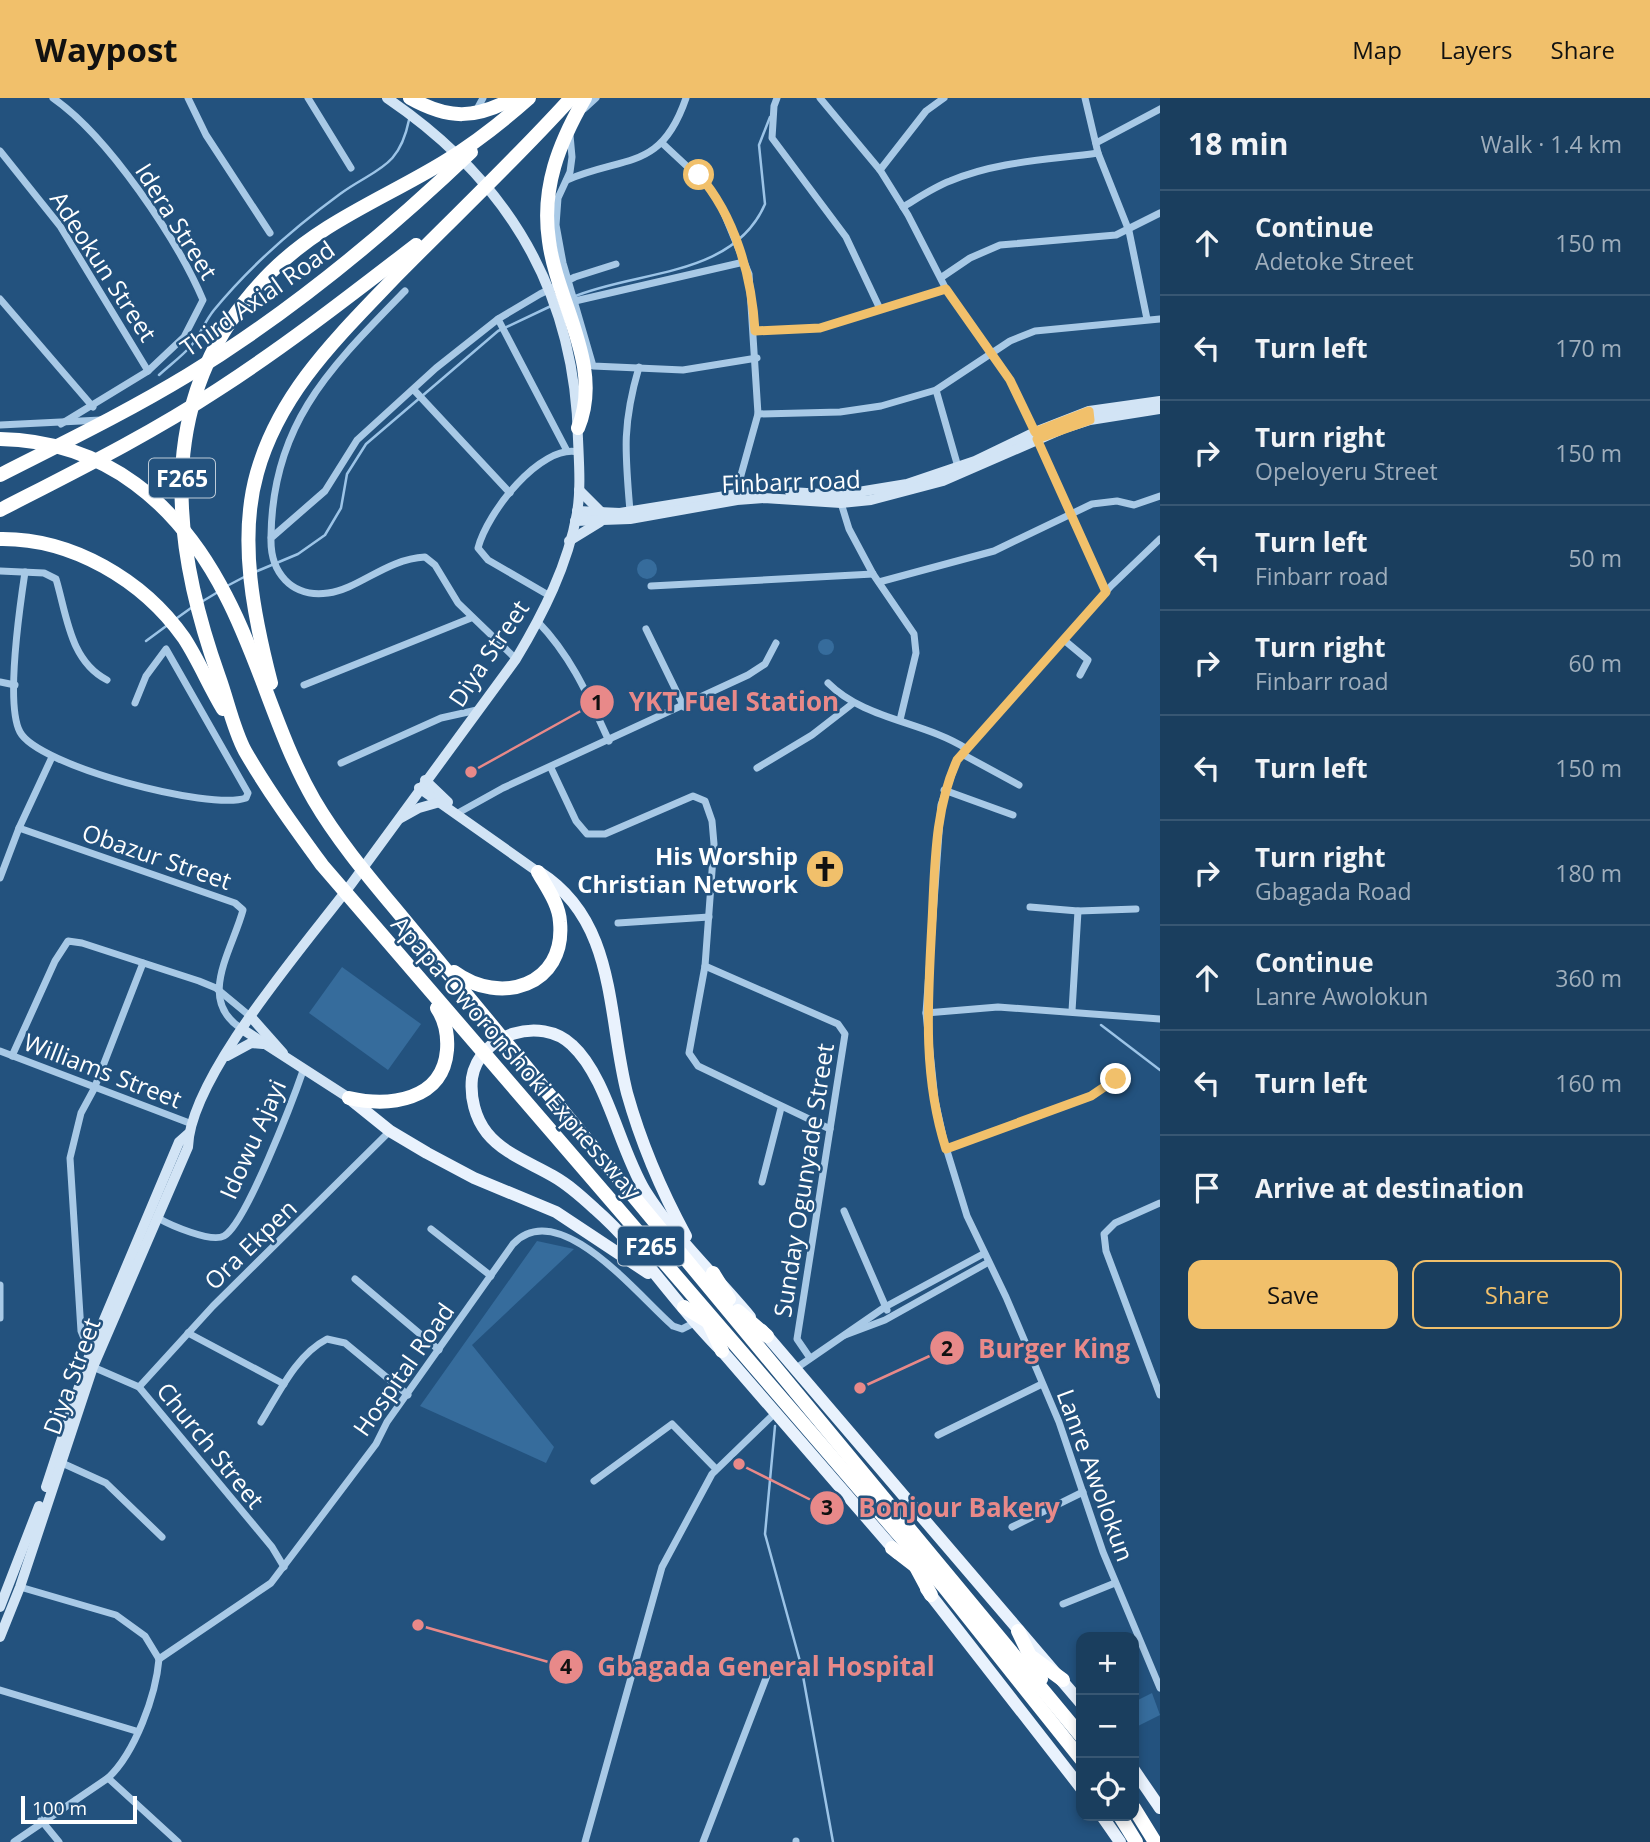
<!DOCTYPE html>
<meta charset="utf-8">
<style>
:root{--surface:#1a3e5e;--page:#274967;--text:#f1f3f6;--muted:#9faebc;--line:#385773;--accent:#f1c06b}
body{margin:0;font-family:"Open Sans",sans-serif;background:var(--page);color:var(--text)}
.controls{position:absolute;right:21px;bottom:21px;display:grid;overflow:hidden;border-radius:14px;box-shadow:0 4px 10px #0003}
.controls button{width:63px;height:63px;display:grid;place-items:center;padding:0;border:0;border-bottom:2px solid var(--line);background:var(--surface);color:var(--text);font:35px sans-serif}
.scale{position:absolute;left:21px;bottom:18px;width:116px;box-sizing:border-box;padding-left:7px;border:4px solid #fff;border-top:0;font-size:19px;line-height:24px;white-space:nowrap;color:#fff;-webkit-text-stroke:5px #23527e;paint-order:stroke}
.stop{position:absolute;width:21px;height:21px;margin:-16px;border:5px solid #f1c06b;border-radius:50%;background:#fff}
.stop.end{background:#f1c06b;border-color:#fff;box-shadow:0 2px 7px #0008}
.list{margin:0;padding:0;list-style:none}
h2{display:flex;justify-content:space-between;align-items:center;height:91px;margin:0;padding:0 28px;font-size:30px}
h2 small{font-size:23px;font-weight:400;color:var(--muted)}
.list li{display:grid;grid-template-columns:46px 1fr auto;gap:21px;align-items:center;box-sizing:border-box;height:105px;padding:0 28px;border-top:2px solid var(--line)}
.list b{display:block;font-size:26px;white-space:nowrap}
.list p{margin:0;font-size:23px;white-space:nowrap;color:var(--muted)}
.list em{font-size:23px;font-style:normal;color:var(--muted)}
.actions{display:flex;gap:14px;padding:21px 28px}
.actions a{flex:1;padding:16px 0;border:2px solid var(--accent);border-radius:14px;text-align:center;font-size:24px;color:var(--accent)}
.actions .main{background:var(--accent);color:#111}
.icon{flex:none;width:38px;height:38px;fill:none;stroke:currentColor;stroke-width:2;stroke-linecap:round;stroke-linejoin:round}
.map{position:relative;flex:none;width:1160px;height:1744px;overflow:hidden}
header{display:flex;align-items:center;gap:42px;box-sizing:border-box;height:98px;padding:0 35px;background:var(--accent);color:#111}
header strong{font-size:33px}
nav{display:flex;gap:38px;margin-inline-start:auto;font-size:24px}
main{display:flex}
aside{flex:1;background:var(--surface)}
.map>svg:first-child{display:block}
.green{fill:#366c9c}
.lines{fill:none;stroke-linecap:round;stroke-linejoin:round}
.stream{stroke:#9cc4e7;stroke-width:2.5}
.minor{stroke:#a8c9e6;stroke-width:7}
.secondary{stroke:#d2e4f5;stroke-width:10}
.primary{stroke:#e9f2fd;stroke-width:12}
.motorway{stroke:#fff;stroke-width:14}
.route{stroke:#f1c06b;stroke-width:9}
.labels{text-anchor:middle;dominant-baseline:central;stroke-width:5;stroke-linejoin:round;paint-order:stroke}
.shield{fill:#23527e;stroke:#bdcbd8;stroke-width:2}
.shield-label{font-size:23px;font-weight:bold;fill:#fff}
.street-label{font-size:24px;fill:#fff;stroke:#23527e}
.poi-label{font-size:24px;font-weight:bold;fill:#fff;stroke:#23527e;text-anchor:end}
.leader{fill:none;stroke:#e88989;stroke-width:2.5}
.callout-dot{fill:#e88989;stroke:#23527e;stroke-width:2.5}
.mark-label{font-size:21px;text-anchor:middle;font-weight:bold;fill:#111}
.callout-label{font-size:26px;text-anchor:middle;font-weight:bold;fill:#e88989;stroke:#23527e;stroke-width:5;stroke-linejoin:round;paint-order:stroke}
</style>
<header>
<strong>Waypost</strong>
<nav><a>Map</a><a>Layers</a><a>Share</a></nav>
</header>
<main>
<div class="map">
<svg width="1160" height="1744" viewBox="0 0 1160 1744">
<rect width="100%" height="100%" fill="#23527e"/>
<!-- green -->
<g class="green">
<circle cx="647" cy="471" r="10"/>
<circle cx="826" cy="549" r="8"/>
<polygon points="342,869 421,926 388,972 309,915"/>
<polygon points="537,1143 574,1151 472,1247 554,1349 546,1365 420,1308"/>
<polygon points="1152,1595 1160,1617 1134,1630 1134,1604"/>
</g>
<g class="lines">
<!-- stream -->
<g class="stream">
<path d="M573 199C636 172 733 180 765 106L759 47 770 19"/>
<path d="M159 277C170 267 182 258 191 248 200 237 205 223 214 212 250 168 295 129 340 96 376 70 399 71 409 22"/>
<polyline points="255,474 298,456 325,437 341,410 347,376 366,346 498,233 551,208"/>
<polyline points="227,488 246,478"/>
<polyline points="203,503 218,494"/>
<polyline points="177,520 191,510"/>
<polyline points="146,543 169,526"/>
<polyline points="1101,927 1160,972"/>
<polyline points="775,1328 765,1436 801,1567 833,1744"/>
</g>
<!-- minor -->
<g class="minor">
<path d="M53 0C108 38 177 141 203 202L184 239 148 273 61 326"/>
<polyline points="188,0 206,37 270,135"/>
<polyline points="308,0 351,70"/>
<polyline points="777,0 774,8 772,40 846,139 880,211"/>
<polyline points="820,0 880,72 908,117 946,191 1010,282 1035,334"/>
<polyline points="1085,0 1098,55 1129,133 1147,221"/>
<polyline points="584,11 596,0"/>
<polyline points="476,13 483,0"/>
<polyline points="570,37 572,59 570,74 558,100 556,127 563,165 593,268 683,272 757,260"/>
<polyline points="662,45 707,87 721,108 749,176 758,316 736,395"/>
<polyline points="1096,45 1160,11"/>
<polyline points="0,53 60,128 148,273"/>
<polyline points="880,72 926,13 944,0"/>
<path d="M567 82C626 57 661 73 686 0"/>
<path d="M903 109C918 100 934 89 950 83 998 63 1048 62 1098 55"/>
<polyline points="942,179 970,160 1000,147 1116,137 1160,115"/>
<polyline points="0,201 93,309"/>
<polyline points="575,203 744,164"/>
<polyline points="498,221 566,351"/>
<polyline points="755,233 820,230 946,191"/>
<polyline points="414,292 510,395"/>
<polyline points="936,292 958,369"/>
<polyline points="758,316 840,314 881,308 936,292 1010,243 1035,233 1160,221"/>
<polyline points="0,327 101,322"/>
<polyline points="1037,341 1106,494"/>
<polyline points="841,405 849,431 873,476 914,536 916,555 900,622"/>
<path d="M630 413C625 354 622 327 639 269"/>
<path d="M271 439C272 325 331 269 405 193"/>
<polyline points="1160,441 1111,488 957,662 941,707 926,915 935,1002 944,1043 967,1118 1006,1199 1059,1324 1103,1454 1160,1590"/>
<path d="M0 473 44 475 56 481C67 518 70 563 107 582"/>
<path d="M25 474C20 507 5 606 20 634 38 668 210 713 246 700L248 695 166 551 146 578 135 605"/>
<polyline points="879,484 994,453 1092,406 1117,403 1134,407 1160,398"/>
<polyline points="651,488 873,476"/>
<path d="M550 498 488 462 478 450C487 415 540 346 578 354"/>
<path d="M538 524C572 559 589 600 609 643"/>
<polyline points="646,531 684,609"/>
<polyline points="1064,542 1088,562 1080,577"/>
<path d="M516 561 458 505 435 467 425 459C386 461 359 491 328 495 291 500 270 474 271 440L325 393 357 342 436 270 498 221 540 196 575 179 616 166"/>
<polyline points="0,584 15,587"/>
<path d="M828 585C865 622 923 623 967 651"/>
<polyline points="304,587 471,520"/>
<polyline points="962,656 1019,687"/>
<polyline points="341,665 441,620 477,612"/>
<polyline points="551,670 576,723 587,736 605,736 693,698 705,703 712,723 714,746 705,868 689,955 698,968 830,1031"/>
<polyline points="757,670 812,637 852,606"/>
<polyline points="944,692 1013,717"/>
<polyline points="458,715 503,690 748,577 765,566 776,545"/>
<path d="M19 730 235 805 243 812C232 853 196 902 242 931"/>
<polyline points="0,780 19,730 52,659"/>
<polyline points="1030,809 1078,813 1136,811"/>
<polyline points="618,825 709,819"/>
<polyline points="705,868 838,926 845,936 797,1241 810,1260"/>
<polyline points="1072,913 1078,813"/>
<polyline points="926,915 998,909 1160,921"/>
<polyline points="0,953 192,1026"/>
<polyline points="12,958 55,863 68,843 82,845 199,883 216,890 251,919"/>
<polyline points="946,1051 1092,998 1116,981"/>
<polyline points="762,1084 781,1010"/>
<polyline points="1160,1105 1115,1125 1104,1136 1106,1153 1160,1297"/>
<polyline points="844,1113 887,1212"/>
<path d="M158 1120C170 1127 211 1145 224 1138 246 1126 294 999 304 970"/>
<polyline points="431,1131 491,1178"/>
<polyline points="355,1181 439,1252"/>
<polyline points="0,1187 0,1220"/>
<polyline points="188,1235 284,1286"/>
<polyline points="845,1237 885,1222 987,1165"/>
<polyline points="90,1255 81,1233 70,1060 81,1015 94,991 143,865"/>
<polyline points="93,1269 139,1289 272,1449 284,1469"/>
<polyline points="795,1271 885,1209 983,1156"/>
<polyline points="139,1289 213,1208 390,1033"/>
<path d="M261 1324C279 1295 296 1257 327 1241L345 1245 408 1297"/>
<polyline points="938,1337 1042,1286"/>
<polyline points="62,1365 106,1385 162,1439"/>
<polyline points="594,1383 672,1326 716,1371"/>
<polyline points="1012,1429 1083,1394"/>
<polyline points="20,1489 116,1517 145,1538 159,1561"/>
<polyline points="1063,1506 1115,1485"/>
<path d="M159 1561 271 1485 376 1346 387 1324 513 1146C559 1097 640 1200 673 1228L682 1231 694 1225"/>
<polyline points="0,1592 136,1633"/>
<polyline points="108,1680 178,1744"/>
<polyline points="41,1722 59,1744"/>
<polyline points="796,1743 796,1744"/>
<path d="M14 1744 108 1680C135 1655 156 1597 159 1561"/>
<polyline points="585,1744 662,1469 712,1376 775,1315"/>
<polyline points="703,1744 770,1570"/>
</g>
<!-- secondary -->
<g class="secondary">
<polyline points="579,392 602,415"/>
<polyline points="790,394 840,397 907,386 975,363 1035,334 1089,313 1160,303"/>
<polyline points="577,413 620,415 750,394"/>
<polyline points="575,423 630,421 737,402 764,400 841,405 871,402 943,383 1065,330 1090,322 1160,311"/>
<polyline points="569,443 600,424"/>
<polyline points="425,682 448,704"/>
<polyline points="419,690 538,774"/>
<polyline points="401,720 419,710 440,704"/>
<polyline points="251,919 283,955"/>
<polyline points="242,931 349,1000"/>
<polyline points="227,958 251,945 263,946"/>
<polyline points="46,1389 90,1255 179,1044 188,1036"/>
<polyline points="0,1509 39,1408"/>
<path d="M0 1539 20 1489 93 1269 188 1049C190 978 307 845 352 785 407 710 461 635 516 561 543 516 568 467 577 415 581 391 579 365 578 341 575 194 508 82 387 0"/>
</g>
<!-- primary -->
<g class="primary">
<path d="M539 774C617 823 607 917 627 995 641 1045 661 1092 686 1138"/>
<polyline points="349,1000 390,1033 427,1055 474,1080 556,1114 648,1175"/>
<path d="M750 1219C715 1177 674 1139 645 1093 619 1050 607 979 572 947 541 917 479 936 472 980 470 999 475 1020 487 1035 504 1056 531 1065 553 1078 569 1087 582 1099 595 1111 643 1153 676 1208 722 1253L897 1455"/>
<polyline points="762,1232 1081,1605"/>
<polyline points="926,1491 1081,1690"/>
<polyline points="1134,1672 1160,1710"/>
<polyline points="1102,1718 1120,1744"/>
</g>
<!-- motorway -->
<g class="motorway">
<path d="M410 0C449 22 475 21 514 0"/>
<path d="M529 0C503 23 474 46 444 64 385 100 321 124 271 174 155 290 168 437 219 579 228 604 233 630 245 653 268 693 295 730 322 767L944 1489 1081 1661"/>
<path d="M578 330C604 268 557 205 549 143 541 90 559 45 585 0"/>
<path d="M0 341C106 343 179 406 226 498 260 563 277 638 314 702 342 750 381 793 416 836L1081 1638"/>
<path d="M0 377C63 345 127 314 188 277 291 214 383 138 471 54"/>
<path d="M0 412C74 374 149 337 219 291 287 247 351 197 416 147"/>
<path d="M0 441C72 440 143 482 184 540 199 563 209 588 223 611"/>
<path d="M271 585C254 519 238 442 257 375 280 293 339 238 396 178 454 119 515 62 571 0"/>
<path d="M454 874C500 908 566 888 560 824 559 806 547 790 538 774"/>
<path d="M349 1000C389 1009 443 1003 447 952 448 938 445 922 437 910"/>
<polyline points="713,1175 729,1201"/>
<polyline points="684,1209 712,1226"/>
<polyline points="738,1213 767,1238"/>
<polyline points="706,1219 722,1253"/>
<polyline points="892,1450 927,1477"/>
<polyline points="916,1469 931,1497"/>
<polyline points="1018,1533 1041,1581"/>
<polyline points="1033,1560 1063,1582"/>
<polyline points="1134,1710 1155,1744"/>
<polyline points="1120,1718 1136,1744"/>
</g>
</g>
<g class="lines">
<!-- route -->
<path class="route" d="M699 77C735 118 752 179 755 233L820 230 946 191 1010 282 1035 334 1089 313 1090 322 1037 341 1106 494 957 662C934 713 935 769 932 824 928 901 922 977 946 1051L1091 998 1116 981"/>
</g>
<!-- icons -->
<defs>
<g id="church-disc" transform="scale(2.0125)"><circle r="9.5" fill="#f1c06b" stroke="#23527e"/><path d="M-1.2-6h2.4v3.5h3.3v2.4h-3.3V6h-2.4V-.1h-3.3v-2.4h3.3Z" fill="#111"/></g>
</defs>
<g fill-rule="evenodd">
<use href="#church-disc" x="825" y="771"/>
</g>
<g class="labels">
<!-- shield labels -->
<g class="shield">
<rect x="149" y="360.5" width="66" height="39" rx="5"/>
<rect x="618" y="1128.5" width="66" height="39" rx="5"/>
</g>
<g class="shield-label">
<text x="182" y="380">F265</text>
<text x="651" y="1148">F265</text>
</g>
<!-- street labels -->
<g class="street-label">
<text transform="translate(177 123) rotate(58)">Idera Street</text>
<text transform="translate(104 168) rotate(57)">Adeokun Street</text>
<text transform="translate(257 200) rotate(-35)">Third Axial Road</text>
<text transform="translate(791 383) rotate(-2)">Finbarr road</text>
<text transform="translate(488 555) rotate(-56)">Diya Street</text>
<text transform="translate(157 758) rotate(19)">Obazur Street</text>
<text transform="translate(517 959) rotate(49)">Apapa-Oworonshoki Expressway</text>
<text transform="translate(103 972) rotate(21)">Williams Street</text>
<text transform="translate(252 1041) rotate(-66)">Idowu Ajayi</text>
<text transform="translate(803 1082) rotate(-81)">Sunday Ogunyade Street</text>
<text transform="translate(250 1146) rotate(-44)">Ora Ekpen</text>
<text transform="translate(403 1271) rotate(-55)">Hospital Road</text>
<text transform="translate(71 1278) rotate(-70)">Diya Street</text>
<text transform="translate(211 1347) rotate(51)">Church Street</text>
<text transform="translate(1096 1377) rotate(70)">Lanre Awolokun</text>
</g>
<!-- poi labels -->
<g class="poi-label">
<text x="798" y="757">His Worship<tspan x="798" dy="28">Christian Network</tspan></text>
</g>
</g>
<!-- callouts -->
<path class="leader" d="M471 674L597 604M860 1290L947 1250M739 1366L827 1410M418 1527L566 1569"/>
<g class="callout-dot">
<circle cx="471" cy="674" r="7"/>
<circle cx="860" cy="1290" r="7"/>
<circle cx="739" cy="1366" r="7"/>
<circle cx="418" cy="1527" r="7"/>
<circle cx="597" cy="604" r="18"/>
<circle cx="947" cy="1250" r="18"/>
<circle cx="827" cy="1410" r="18"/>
<circle cx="566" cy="1569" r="18"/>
</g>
<g class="mark-label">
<text x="597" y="612">1</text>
<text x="947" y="1258">2</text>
<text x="827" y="1417">3</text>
<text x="566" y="1576">4</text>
</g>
<g class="callout-label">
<text x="734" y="613">YKT Fuel Station</text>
<text x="1054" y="1260">Burger King</text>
<text x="959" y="1419">Bonjour Bakery</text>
<text x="766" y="1578">Gbagada General Hospital</text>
</g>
</svg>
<div class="controls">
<button>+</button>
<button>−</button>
<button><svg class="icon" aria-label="locate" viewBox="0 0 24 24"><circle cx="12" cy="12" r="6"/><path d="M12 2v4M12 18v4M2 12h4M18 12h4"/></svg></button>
</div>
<div class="scale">100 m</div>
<div class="stop" style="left:699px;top:77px"></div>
<div class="stop end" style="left:1116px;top:981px"></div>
</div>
<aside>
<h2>18 min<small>Walk · 1.4 km</small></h2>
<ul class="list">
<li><svg class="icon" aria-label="ahead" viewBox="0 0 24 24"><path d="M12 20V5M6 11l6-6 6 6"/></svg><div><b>Continue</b><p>Adetoke Street</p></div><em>150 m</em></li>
<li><svg class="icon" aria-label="left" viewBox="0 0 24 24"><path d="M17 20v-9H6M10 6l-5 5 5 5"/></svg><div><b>Turn left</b></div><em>170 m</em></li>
<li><svg class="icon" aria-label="right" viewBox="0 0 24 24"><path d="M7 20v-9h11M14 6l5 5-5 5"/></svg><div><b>Turn right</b><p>Opeloyeru Street</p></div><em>150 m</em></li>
<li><svg class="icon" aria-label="left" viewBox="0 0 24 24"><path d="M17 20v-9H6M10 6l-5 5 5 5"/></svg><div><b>Turn left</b><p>Finbarr road</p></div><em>50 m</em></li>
<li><svg class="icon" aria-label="right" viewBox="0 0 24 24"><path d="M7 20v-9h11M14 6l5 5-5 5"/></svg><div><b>Turn right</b><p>Finbarr road</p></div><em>60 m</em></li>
<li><svg class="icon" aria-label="left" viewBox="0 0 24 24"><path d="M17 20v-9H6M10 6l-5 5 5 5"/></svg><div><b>Turn left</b></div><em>150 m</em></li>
<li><svg class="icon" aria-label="right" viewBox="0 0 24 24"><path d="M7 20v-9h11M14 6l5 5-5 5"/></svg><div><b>Turn right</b><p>Gbagada Road</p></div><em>180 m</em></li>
<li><svg class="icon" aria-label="ahead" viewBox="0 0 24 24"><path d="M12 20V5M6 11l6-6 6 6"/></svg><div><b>Continue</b><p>Lanre Awolokun</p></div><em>360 m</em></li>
<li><svg class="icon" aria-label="left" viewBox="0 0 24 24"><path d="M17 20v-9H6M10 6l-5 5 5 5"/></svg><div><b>Turn left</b></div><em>160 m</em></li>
<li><svg class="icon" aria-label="arrive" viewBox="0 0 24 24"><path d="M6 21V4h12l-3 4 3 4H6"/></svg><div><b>Arrive at destination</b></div></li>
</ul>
<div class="actions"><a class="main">Save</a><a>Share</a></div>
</aside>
</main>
